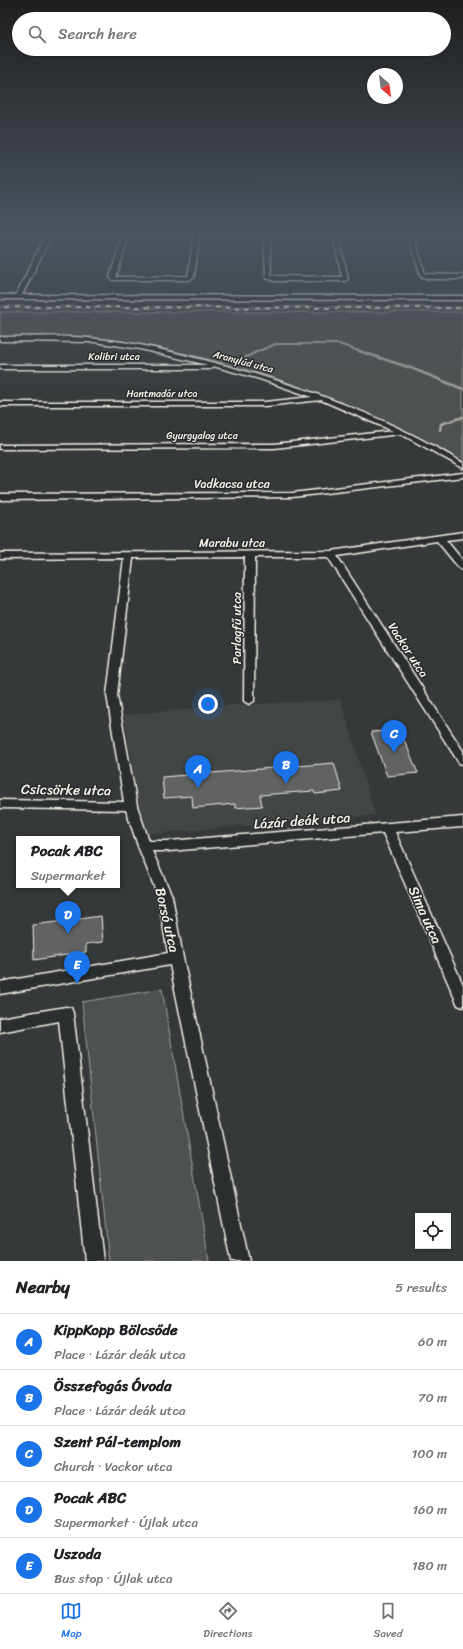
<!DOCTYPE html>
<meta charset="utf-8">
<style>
:root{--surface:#fff;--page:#f6f6f6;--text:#202124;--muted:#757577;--line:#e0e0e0;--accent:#1a73e8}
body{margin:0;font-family:Sriracha,sans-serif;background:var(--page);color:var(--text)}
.controls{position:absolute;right:12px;bottom:12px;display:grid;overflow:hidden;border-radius:0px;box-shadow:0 1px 3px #0004}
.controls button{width:36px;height:36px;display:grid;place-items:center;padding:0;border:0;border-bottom:1px solid var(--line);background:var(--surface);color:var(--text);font:20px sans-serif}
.compass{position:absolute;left:367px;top:68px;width:36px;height:36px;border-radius:50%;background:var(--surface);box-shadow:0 1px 3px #0004;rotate:152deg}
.you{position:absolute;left:208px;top:704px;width:14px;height:14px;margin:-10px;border:3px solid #fff;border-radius:50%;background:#1a73e8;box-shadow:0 0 0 6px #1a73e833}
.badge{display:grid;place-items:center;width:26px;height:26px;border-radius:50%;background:var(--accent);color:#fff;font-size:13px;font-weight:700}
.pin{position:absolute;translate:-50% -33px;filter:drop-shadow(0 1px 2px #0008)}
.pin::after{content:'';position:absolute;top:21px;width:14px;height:12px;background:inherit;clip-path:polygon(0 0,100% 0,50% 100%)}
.popup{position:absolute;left:16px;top:836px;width:104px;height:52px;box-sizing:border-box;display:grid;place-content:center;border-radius:0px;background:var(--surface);filter:drop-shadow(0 1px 3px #0005);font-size:13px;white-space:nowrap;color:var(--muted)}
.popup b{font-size:15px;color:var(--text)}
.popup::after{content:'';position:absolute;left:50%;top:100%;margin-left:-8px;border:8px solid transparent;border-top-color:var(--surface)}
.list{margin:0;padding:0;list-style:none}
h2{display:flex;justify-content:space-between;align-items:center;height:52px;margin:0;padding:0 16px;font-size:17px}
h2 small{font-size:13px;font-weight:400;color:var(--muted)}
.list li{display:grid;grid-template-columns:26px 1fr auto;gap:12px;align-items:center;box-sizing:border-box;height:56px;padding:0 16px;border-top:1px solid var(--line)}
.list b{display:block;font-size:15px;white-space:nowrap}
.list p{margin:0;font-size:13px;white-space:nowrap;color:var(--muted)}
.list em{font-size:13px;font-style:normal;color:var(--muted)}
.icon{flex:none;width:22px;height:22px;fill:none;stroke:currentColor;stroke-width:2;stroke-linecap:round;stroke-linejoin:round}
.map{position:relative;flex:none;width:463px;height:1261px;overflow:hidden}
.search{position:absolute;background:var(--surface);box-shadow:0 1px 3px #0004;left:12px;right:12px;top:12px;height:44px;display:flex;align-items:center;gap:10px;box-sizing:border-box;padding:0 14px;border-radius:22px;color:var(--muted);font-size:15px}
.sheet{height:332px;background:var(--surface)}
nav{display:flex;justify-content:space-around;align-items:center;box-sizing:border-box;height:56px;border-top:1px solid var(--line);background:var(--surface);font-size:11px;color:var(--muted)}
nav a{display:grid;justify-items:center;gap:2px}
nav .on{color:var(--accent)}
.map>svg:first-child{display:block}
.built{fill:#434645}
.green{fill:#4e514f;stroke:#a1a19c}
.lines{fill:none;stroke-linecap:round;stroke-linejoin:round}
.stream-far1{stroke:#a8a7a1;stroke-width:2}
.stream{stroke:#a8a7a1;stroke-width:2.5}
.building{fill:#616362;stroke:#f4f1e8}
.street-casing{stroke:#f4f1e8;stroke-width:3}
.secondary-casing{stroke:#f4f1e8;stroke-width:3}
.street{fill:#2a2d2e;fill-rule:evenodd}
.secondary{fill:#2a2d2e;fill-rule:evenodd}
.rail-casing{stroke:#f4f1e8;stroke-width:2.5}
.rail{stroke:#2a2d2e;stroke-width:1.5;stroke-dasharray:5;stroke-linecap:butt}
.labels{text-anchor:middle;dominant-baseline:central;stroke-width:3;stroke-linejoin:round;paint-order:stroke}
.far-street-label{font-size:10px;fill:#f4f1e8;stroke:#2a2d2e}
.street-label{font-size:12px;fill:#f4f1e8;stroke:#2a2d2e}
.near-street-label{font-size:14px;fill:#f4f1e8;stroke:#2a2d2e}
</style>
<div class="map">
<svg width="463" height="1261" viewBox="0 0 463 1261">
<rect width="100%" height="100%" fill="#363939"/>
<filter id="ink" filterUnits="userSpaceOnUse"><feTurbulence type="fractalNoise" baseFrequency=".025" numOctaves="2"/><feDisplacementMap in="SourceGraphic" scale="8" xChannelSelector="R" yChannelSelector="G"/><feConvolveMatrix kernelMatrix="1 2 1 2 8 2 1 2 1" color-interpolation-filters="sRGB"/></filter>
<g filter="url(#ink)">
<!-- built -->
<g class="built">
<polygon points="0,306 463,308 463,312 0,312"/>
<polygon points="341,700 375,815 148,834 139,805 124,715 232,705"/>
</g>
<!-- green -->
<g class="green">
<path d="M0 312H463V462C356 400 235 358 112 340 75 335 37 337 0 337Z"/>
<polygon points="162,989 209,1261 109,1261 82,1002"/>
</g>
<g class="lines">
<!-- stream-far1 -->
<polyline class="stream-far1" points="256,352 276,344 339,344 362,352"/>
<!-- stream -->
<g class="stream">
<polyline points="359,351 411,368 463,389"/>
<polyline points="243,359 258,351"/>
<polyline points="440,430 441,424 463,417"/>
</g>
</g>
<!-- building -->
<g class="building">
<polygon points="400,730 418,773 387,776 371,732"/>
<polygon points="334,763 342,791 315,794 314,791 260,795 262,806 235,808 235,804 193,808 192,796 164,798 162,777"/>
<polygon points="101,916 103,942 86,944 86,952 34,960 33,925"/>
</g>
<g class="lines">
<!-- street casing -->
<g class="street-casing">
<g id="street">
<polygon points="46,235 52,235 21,297 16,298 15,297"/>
<polygon points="123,235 129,235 116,277 188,276 194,235 199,235 194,277 189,280 113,280 110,277"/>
<polygon points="264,235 270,235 271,276 342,277 333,235 338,235 348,279 345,281 275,281 266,278"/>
<polygon points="408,235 413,235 425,274 463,275 463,279 429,279 421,276"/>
<path d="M0 337C32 337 65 335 97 339 133 342 168 351 203 360 295 383 382 414 463 463V468L401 434 274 448 0 449V445L274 444 393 431 321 400 265 406H0V402H265L312 397 260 379 213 366 212 368 210 369H0V365H208L140 349 95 342 0 341Z"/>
<polygon points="463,473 463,477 292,497 0,500 0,494 292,493"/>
<polygon points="463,532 463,538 446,540 463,561 463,570 460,569 437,541 337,556 463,751 463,764 459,763 328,557 255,557 254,701 249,704 244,701 245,557 133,558 117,695 137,806 149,841 169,841 463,817 463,827 395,832 463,985 463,1007 458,1005 456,1001 383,833 169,851 152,851 172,896 183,958 249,1261 231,1261 170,965 0,994 0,982 168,953 158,896 138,846 126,810 0,808 0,800 124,802 107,695 124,558 0,559 0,553 331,551"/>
<polygon points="66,1007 71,1008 73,1013 103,1261 85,1261 59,1021 0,1032 0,1018"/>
</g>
</g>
<!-- secondary casing -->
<g class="secondary-casing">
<polygon id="secondary" points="0,295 463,296 463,300 0,299"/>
</g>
<!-- street -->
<use href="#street" class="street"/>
<!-- secondary -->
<use href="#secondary" class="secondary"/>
<!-- rail casing -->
<g class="rail-casing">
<polyline id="rail" points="0,307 463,308"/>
</g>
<!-- rail -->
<use href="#rail" class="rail"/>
</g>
</g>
<!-- sky -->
<linearGradient id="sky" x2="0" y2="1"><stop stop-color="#1e1f1f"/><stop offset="0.57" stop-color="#4c545f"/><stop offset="1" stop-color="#4c545f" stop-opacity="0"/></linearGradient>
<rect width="463" height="411" fill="url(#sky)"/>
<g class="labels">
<!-- far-street labels -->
<g class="far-street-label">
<text x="114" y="357">Kolibri utca</text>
<text transform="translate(243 362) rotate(15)">Aranylúd utca</text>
<text x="162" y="394">Hantmadár utca</text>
<text x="202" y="436">Gyurgyalag utca</text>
</g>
<!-- street labels -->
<g class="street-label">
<text x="232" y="484">Vadkacsa utca</text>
<text x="232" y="543">Marabu utca</text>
<text transform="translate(237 628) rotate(-90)">Parlagfű utca</text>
<text transform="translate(408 650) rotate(57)">Vackor utca</text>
</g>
<!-- near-street labels -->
<g class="near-street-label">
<text transform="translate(66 790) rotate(1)">Csicsörke utca</text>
<text transform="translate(302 821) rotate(-4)">Lázár deák utca</text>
<text transform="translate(425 915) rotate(66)">Sima utca</text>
<text transform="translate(167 920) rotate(77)">Borsó utca</text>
</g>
</g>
</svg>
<div class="controls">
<button><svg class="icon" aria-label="locate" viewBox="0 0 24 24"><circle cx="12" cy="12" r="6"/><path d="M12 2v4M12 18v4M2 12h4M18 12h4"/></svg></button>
</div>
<svg class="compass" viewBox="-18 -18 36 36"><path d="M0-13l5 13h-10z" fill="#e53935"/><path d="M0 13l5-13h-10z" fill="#757577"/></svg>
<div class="you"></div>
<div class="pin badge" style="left:198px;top:788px">A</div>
<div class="pin badge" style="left:286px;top:784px">B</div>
<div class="pin badge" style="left:394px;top:753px">C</div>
<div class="pin badge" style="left:68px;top:934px">D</div>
<div class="popup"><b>Pocak ABC</b>Supermarket</div>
<div class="pin badge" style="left:77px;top:984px">E</div>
<div class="search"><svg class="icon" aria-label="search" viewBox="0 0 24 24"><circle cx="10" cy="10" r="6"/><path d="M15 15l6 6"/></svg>Search here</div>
</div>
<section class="sheet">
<h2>Nearby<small>5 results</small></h2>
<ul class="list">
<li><span class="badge">A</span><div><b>KippKopp Bölcsőde</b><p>Place · Lázár deák utca</p></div><em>60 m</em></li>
<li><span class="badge">B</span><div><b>Összefogás Óvoda</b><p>Place · Lázár deák utca</p></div><em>70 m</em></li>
<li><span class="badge">C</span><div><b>Szent Pál-templom</b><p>Church · Vackor utca</p></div><em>100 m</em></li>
<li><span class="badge">D</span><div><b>Pocak ABC</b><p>Supermarket · Újlak utca</p></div><em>160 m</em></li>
<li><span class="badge">E</span><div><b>Uszoda</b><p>Bus stop · Újlak utca</p></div><em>180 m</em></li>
</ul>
</section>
<nav>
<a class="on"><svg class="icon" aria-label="map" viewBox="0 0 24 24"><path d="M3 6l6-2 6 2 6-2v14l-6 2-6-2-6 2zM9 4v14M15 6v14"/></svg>Map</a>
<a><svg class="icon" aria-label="directions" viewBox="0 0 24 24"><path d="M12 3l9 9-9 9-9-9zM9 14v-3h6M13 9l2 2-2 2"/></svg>Directions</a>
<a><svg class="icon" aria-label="saved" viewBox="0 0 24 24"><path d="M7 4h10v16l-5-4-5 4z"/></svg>Saved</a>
</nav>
